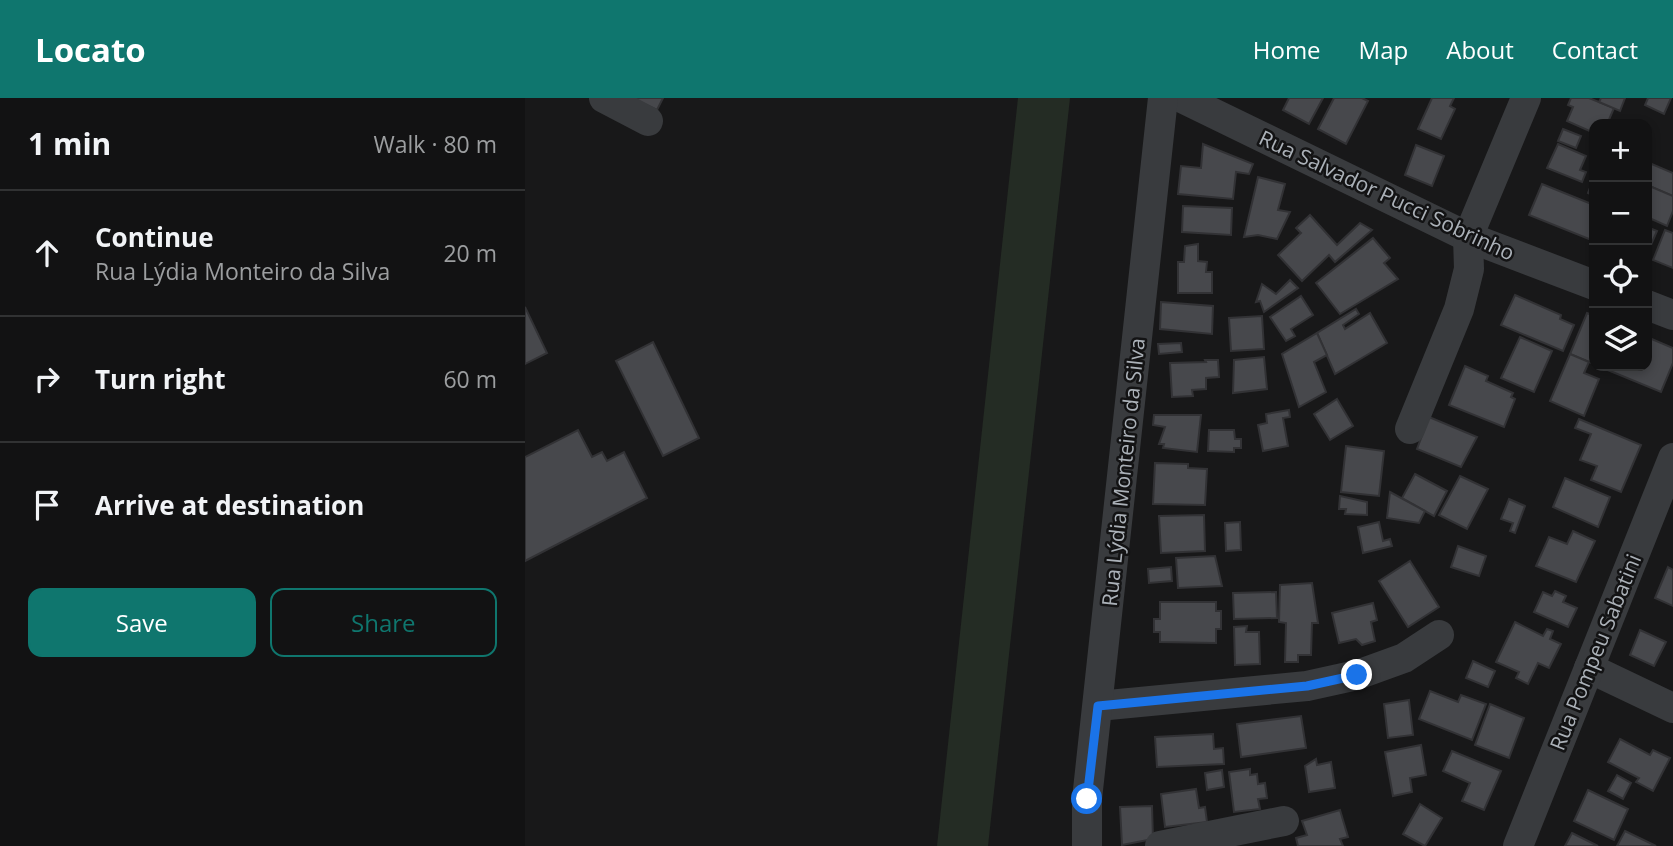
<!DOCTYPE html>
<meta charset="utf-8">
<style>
:root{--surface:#121213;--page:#1f2021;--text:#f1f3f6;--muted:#9c9ea0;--line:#313233;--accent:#0f766e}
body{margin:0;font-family:"Open Sans",sans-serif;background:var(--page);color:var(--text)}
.controls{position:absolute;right:21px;top:21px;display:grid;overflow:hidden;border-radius:14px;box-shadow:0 4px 10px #0003}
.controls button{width:63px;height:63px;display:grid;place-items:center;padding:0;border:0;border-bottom:2px solid var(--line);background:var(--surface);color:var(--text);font:35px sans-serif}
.stop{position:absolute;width:21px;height:21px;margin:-16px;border:5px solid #1a73e8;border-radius:50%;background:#fff}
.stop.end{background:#1a73e8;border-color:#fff;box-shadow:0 2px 7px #0008}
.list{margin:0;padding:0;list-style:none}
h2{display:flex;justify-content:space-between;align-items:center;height:91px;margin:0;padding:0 28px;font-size:30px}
h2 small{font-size:23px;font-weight:400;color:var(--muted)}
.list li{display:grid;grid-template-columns:46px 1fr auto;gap:21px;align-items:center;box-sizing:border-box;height:126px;padding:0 28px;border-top:2px solid var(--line)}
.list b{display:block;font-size:26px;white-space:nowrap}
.list p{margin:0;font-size:23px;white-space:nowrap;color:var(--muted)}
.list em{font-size:23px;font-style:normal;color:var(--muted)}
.actions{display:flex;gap:14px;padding:21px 28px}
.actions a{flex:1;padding:16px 0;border:2px solid var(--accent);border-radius:14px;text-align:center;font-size:24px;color:var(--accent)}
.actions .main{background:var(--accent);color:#fff}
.icon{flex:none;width:38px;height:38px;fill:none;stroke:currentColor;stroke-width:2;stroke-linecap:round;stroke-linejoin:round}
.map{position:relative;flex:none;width:1148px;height:748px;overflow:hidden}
header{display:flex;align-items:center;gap:42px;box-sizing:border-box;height:98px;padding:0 35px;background:var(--accent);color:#fff}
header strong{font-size:33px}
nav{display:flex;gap:38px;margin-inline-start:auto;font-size:24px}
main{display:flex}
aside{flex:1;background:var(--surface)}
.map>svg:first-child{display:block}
.green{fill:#242c24}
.building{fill:#47484c;stroke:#323235;stroke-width:2}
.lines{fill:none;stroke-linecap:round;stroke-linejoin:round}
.minor{stroke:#393b3e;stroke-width:30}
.route{stroke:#1a73e8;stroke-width:9}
.labels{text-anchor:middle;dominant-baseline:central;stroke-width:5;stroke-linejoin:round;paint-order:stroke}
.street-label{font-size:21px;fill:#abb1b8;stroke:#131314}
</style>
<header>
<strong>Locato</strong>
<nav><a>Home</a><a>Map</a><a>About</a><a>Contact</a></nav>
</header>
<main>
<aside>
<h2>1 min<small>Walk · 80 m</small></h2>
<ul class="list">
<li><svg class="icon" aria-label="ahead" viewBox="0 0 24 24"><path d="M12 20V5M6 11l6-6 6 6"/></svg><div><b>Continue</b><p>Rua Lýdia Monteiro da Silva</p></div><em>20 m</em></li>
<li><svg class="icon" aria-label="right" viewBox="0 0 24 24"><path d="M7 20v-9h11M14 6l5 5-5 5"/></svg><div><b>Turn right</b></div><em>60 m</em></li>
<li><svg class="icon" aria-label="arrive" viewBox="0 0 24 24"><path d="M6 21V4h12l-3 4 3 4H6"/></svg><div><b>Arrive at destination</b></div></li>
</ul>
<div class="actions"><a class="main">Save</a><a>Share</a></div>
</aside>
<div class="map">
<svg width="1148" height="748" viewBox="0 0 1148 748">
<rect width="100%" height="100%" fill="#181819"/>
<!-- green -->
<polygon class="green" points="493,0 545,0 463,748 412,748"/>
<!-- building -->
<g class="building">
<polygon points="106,0 138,0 132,12"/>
<polygon points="764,0 798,0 784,26 758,12"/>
<polygon points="809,0 837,0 843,3 821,46 793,31"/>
<polygon points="907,0 929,0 925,8 930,11 916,41 893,31"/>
<polygon points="1046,0 1064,0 1089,10 1083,24 1088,26 1069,26 1069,35 1042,23 1048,9 1043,7"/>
<polygon points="1076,0 1100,0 1095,13 1074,4"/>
<polygon points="1123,0 1146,0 1139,16 1120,7"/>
<polygon points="1038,31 1056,38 1051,50 1033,43"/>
<polygon points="678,46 728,66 724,76 711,74 708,101 653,96 656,68 676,70"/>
<polygon points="1033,46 1061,58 1055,72 1061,74 1057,84 1022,70"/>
<polygon points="891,47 919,58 907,88 880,77"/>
<polygon points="1122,64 1148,75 1148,98 1122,87"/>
<polygon points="733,79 760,86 753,112 765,114 752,141 733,137 719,139"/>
<polygon points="1069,79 1069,98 1063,95"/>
<polygon points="1017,86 1069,107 1069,143 1004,117"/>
<polygon points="1122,87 1148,98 1148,113 1142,128 1122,119"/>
<polygon points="658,108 707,110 706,137 657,134"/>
<polygon points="785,117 812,147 835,125 847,132 810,164 804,157 777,183 753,157 776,135 771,130"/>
<polygon points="1122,129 1132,133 1122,156"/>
<polygon points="1140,132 1148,135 1148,170 1128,162"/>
<polygon points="848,140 865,160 859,165 873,181 815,216 791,185"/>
<polygon points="673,146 673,163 682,164 681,174 687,174 687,195 653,195 653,164 659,164 660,148"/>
<polygon points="765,182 773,190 739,214 735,203 731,204 737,186 751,196"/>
<polygon points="990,197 1036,217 1035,221 1049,227 1038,253 976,227"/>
<polygon points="776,198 788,217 766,231 770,238 761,243 745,219"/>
<polygon points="636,204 688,208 687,236 635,231"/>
<polygon points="0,209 22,255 0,266"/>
<polygon points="831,211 834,216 818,227 820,231 845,215 862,245 810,276 792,235"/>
<polygon points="1062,215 1069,218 1069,266 1045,256"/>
<polygon points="737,218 739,251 706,253 704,220"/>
<polygon points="792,235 802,257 789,264 801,294 774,309 757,256"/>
<polygon points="995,239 1027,253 1009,294 976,280"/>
<polygon points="1122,239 1148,250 1148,265 1136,294 1073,268 1122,268"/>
<polygon points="128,244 174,340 138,358 91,263"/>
<polygon points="656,245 657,254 634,256 633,246"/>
<polygon points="1045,256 1064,264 1059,275 1074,281 1059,318 1025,303"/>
<polygon points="739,259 742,291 708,295 709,262"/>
<polygon points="680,262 693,262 694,279 681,280 681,291 667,292 668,298 647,299 645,265 681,264"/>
<polygon points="940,268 963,278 961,283 988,295 986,299 990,301 979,329 924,307"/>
<polygon points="812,301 828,328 805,342 789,316"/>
<polygon points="764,312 765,319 758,320 763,348 738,353 733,327 742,325 741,316"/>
<polygon points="629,317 676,317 672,354 638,350 639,346 634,346 640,329 628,327"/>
<polygon points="904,319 952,339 936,369 892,351"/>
<polygon points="1054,321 1116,347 1096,394 1066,382 1072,368 1055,362 1066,336 1050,330"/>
<polygon points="53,332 67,359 77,354 82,363 99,354 122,400 0,463 0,359"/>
<polygon points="684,332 709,332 710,341 716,341 716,350 709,350 709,354 683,353"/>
<polygon points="821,348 859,353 854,398 816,394"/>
<polygon points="630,365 663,366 663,370 682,371 680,407 628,406"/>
<polygon points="890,376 922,393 909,418 877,400"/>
<polygon points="935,378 963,391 942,431 914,417"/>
<polygon points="1040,380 1085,399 1073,429 1028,409"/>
<polygon points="865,394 900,413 894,425 862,420"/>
<polygon points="815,398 842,404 842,417 820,416 821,411 814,411"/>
<polygon points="984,401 1000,408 990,435 985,433 988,425 976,421"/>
<polygon points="679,417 680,453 636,455 634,418"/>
<polygon points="715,424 716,452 701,453 700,425"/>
<polygon points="854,424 858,443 865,441 867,448 838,455 833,429"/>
<polygon points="1048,433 1070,443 1051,484 1011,468 1024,439 1042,446"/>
<polygon points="933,448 961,458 954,478 926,469"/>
<polygon points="690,458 697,488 653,490 651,460"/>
<polygon points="885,463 914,509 883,529 854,483"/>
<polygon points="646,469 647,483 624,485 623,471"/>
<polygon points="1143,469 1148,472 1148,508 1130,500"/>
<polygon points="787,485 793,525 787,525 786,557 773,557 773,564 760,564 761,525 754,524 755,487"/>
<polygon points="1030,493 1041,498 1038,504 1052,510 1043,529 1009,514 1018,494 1027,498"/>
<polygon points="751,494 752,520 709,521 708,495"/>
<polygon points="635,504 691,504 691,513 696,513 696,531 691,531 691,545 635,544 635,534 629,534 629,521 635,521"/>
<polygon points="848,505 852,522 846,524 850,543 837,547 831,541 814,545 807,515"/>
<polygon points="990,524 1018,538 1022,531 1028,533 1025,541 1036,546 1024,570 1013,565 1003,586 991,580 994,574 971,564"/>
<polygon points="722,528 721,534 734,534 735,566 710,567 709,529"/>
<polygon points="1115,532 1141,544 1129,568 1105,557"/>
<polygon points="948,563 970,573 963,589 941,580"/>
<polygon points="905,593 933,604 936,597 961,606 947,642 894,621"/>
<polygon points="884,602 888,637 863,640 859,606"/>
<polygon points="965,606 999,620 984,660 950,647"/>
<polygon points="776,618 781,650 716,659 712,626"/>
<polygon points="688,636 689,651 698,650 699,666 632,669 630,639"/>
<polygon points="1095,641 1125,657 1128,652 1145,660 1128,693 1111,684 1114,680 1083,664"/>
<polygon points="896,647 901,677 885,680 887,694 868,698 860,654"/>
<polygon points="927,653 976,673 959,712 937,703 945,685 918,673"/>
<polygon points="791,661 792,667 806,664 810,690 784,694 780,668"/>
<polygon points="725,671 725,677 732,676 733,686 740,685 742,700 733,701 735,711 709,714 704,674"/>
<polygon points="697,672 699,689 682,692 680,675"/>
<polygon points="1092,677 1106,685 1098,701 1083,693"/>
<polygon points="671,691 674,710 680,709 682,724 640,729 636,696"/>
<polygon points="1063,692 1103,711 1089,742 1049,723"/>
<polygon points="895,706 917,720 900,748 878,736"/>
<polygon points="627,708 628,741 597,747 595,709"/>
<polygon points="815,712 823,739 815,741 818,748 773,748 771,740 782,737 777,723"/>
<polygon points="1100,733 1131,748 1092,748"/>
<polygon points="1047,735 1073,748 1040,748"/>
</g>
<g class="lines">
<!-- minor -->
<g class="minor">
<polyline points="79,0 123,23"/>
<polyline points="657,0 943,139 1069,187"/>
<polyline points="1122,207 1148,217"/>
<polyline points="885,331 934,211 944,171 943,139 1001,0"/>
<polyline points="1064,570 1148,610"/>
<polyline points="573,608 782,588 832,577 879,560 914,537"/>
<polyline points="562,748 562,701 638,0"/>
<polyline points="635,748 759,723"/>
<polyline points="993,748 1148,360"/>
</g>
</g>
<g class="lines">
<!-- route -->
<polyline class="route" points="562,701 573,608 782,588 832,577"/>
</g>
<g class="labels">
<!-- street labels -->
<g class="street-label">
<text transform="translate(862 97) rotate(25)">Rua Salvador Pucci Sobrinho</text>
<text transform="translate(598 374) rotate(-84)">Rua Lýdia Monteiro da Silva</text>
<text transform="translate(1070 554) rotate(-68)">Rua Pompeu Sabatini</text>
</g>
</g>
</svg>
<div class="controls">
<button>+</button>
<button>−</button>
<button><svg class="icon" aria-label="locate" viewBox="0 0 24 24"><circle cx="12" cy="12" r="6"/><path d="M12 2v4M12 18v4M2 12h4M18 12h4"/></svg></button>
<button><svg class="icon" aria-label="layers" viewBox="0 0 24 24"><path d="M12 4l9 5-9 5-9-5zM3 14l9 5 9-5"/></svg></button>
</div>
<div class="stop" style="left:562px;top:701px"></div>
<div class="stop end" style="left:832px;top:577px"></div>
</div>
</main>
